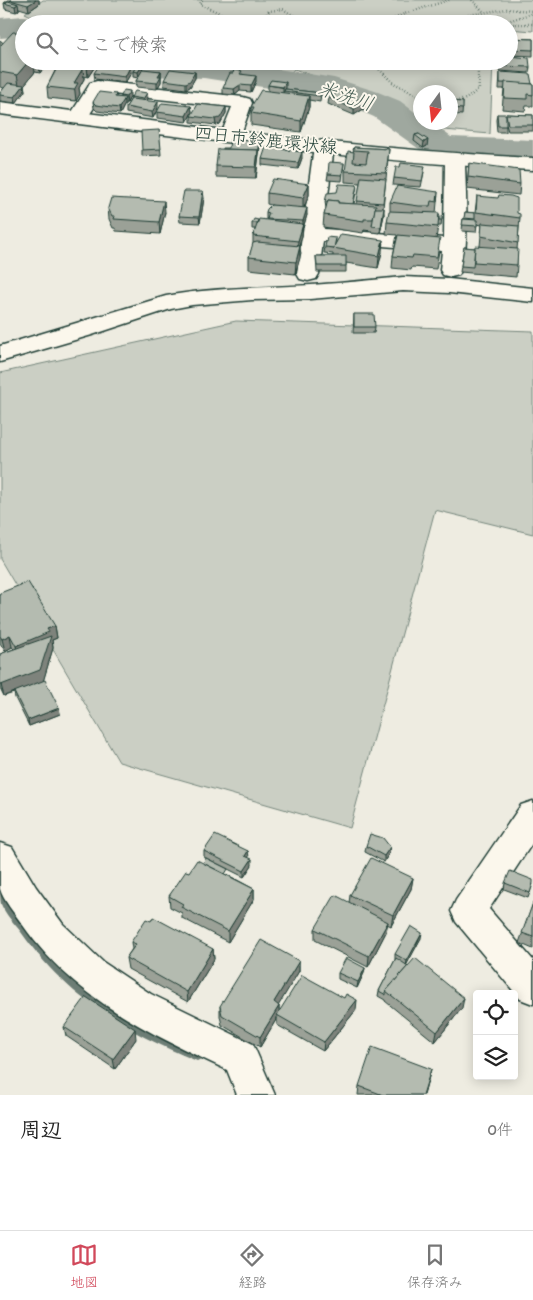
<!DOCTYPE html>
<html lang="ja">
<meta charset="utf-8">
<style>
:root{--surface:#fff;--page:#f2f2f2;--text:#222;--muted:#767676;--line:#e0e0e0;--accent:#d1495b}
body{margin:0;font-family:Itim,"Klee One",sans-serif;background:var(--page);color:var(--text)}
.controls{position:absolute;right:15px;bottom:15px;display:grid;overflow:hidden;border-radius:5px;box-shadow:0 2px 12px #0003}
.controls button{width:45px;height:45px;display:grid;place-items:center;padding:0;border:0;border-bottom:1px solid var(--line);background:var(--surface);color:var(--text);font:25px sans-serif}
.compass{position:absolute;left:413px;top:85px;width:45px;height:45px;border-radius:50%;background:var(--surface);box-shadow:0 2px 12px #0003;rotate:195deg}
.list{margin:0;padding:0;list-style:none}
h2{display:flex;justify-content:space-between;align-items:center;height:65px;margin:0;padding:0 20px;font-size:21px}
h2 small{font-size:16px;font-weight:400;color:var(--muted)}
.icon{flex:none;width:28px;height:28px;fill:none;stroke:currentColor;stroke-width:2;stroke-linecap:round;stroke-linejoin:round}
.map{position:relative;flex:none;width:533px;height:1095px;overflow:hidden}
.search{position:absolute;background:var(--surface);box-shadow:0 2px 12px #0003;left:15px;right:15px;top:15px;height:55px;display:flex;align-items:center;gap:12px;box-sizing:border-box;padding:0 18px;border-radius:28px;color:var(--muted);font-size:19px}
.sheet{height:135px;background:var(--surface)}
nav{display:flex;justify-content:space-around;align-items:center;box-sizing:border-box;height:70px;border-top:1px solid var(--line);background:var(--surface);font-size:14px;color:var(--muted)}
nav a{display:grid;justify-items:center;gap:2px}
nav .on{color:var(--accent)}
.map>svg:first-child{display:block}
.green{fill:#cbcfc4;stroke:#75867c;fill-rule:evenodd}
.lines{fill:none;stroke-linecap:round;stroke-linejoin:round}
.stream{fill:#6c7d74;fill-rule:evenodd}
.river{fill:#9fa89f;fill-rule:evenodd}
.street-casing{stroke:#1f3d34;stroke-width:3}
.primary-casing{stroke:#1f3d34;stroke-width:3}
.path{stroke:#1f3d34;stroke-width:2.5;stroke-dasharray:0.5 2.5;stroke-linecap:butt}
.street{fill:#fbf7ec;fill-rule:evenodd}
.primary{fill:#fbf7ec;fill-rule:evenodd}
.wall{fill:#9ba197;stroke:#1f3d34}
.shaded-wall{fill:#7e837b;stroke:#1f3d34}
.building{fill:#b4bbb0;stroke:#1f3d34}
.labels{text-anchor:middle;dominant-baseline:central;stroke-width:4;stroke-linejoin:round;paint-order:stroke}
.far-street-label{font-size:18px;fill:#1f3d34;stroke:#fbf7ec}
.far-water-label{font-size:19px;font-style:italic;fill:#455d54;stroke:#fbf7ec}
</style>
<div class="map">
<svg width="533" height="1095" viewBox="0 0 533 1095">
<rect width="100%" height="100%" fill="#eeece1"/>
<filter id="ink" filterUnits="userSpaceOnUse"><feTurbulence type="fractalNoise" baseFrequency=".02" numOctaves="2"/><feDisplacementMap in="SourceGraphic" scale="10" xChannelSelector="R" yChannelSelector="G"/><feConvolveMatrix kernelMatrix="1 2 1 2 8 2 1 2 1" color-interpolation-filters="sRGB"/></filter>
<g filter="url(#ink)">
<!-- green -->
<g class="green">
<polygon points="43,0 533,0 533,31 509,29 509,24 47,24 25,13"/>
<path d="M183 61H493L490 134 433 129 351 89 294 69 287 78ZM420 92H450V122H420Z"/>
<polygon points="236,321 533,331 533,534 435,510 350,828 119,762 0,559 0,373"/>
</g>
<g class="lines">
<!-- stream -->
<path class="stream" d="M0 889 4 891C21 914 37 939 57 961 96 1003 149 1029 201 1051L203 1055 201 1059 197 1061C124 1031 67 998 21 932 14 923 5 914 1 904 0 900 0 894 0 889Z"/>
<!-- river -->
<g class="river">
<polygon points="24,16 36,19 39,24 24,24 24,36 0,38 0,18"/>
<polygon points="100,61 227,61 334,78 378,92 400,101 420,116 420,122 430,122 451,137 533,140 533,162 442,159 429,156 374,117 328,97 204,78 148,76 105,68"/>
</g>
<!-- street casing -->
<g class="street-casing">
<g id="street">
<polygon points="97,81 243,97 250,99 252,103 240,137 237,141 223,141 220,137 232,107 103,93 85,122 71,122 68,118 88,87 90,83"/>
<path d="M324 140 331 142 334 146 324 229 444 238 445 160 448 156 455 154 462 156 465 160C465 184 471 257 459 275L451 277 443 275 440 270 442 251 323 241 319 274 316 279 308 281 300 279 297 274 314 146 317 142Z"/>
<path d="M403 277 449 279 533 288V302L449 293 403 291 310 299 252 300 192 305 171 309 92 335 0 362V346L166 296C214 287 262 288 311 285 342 283 372 280 403 277Z"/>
<polygon points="533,801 533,842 489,909 533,960 533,1004 520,999 456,922 451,911 456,900 521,805"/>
<path d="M0 843 12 847 36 887 63 924 103 962 151 994 253 1044 275 1095H237L227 1070C148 1032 74 999 22 924 15 914 3 900 0 889 0 875 0 857 0 843Z"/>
</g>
</g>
<!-- primary casing -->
<g class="primary-casing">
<path id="primary" d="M0 102C177 124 355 149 533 158V170C355 161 177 136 0 114Z"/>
</g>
<!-- path -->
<g class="path">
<polyline points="202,0 200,4 243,24"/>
<polyline points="472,0 483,11"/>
<polyline points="468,15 507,9 533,11"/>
<polyline points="505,22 533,13"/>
<polyline points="253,24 261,22 269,11 283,9 307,24"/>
<polyline points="384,24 404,14 449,0"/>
<polyline points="498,24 533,24"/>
<polyline points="371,61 392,82 420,97"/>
<polyline points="450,103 466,99 479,89 477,61"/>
</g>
<!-- street -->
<use href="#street" class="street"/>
<!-- primary -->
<use href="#primary" class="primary"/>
</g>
<!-- wall -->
<g class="wall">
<polygon points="7,0 39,0 39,4 29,11 19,8 19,10 16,12 5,9 4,3 7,1"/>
<polygon points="509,38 533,39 533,56 509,55"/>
<polygon points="0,40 24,61 46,61 46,65 40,73 35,72 24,85 25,91 16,103 0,101 0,93 4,88 0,87"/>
<polygon points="49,61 96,61 96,65 88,77 84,76 84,79 79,88 80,94 76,101 48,98 47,87 55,71 55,68 54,69 48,69 48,63"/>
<polygon points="499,61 509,61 530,67 529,73 499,71"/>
<polygon points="142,70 161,71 161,82 157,89 136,87 136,81 138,78 133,77 133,71"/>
<polygon points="195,72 195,78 190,87 186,89 164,86 164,80"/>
<polygon points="500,72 533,84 533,106 526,106 525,111 502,109 504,89 499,89"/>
<polygon points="94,73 131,73 125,83 95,79"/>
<polygon points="242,74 256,81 251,92 240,91 235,95 223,94 223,88"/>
<polygon points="268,85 286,88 285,89 321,93 320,102 309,100 309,107 301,132 251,125 251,107 268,91"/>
<polygon points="147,93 148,99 146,101 158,108 153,118 126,113 126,107 131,99 131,97"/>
<polygon points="116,94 116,97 121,98 121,96 130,97 127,103 125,103 125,104 120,114 97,111 94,108 93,102"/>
<polygon points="329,98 365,102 365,108 354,115 328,104"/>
<polygon points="451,101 463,102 462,115 450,114"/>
<polygon points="191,106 192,112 187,122 157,118 157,112"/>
<polygon points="226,107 226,113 220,124 216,125 191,122 191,116"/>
<polygon points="497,114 506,118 506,114 533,115 533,131 508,131 506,125 506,132 497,132 496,120"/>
<polygon points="159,130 161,155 142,156 142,150"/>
<polygon points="419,134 427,146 423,148 414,141 415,135"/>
<polygon points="260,146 256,178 216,177 216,166 223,149"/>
<polygon points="354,147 389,149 383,208 384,215 380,233 371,232 372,231 364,230 363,233 323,227 324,215 326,208 325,202 337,192 357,185 354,204 357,204 360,183 345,182 345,171 353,152"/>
<polygon points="302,158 298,169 262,165 262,159"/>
<polygon points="344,163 342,181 327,180 328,174"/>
<polygon points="469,163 520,184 519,195 467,189"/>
<polygon points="424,172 421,187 393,185 394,178"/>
<polygon points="309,184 309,195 304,208 307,215 303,228 302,236 299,246 301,253 295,274 249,269 249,257 253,245 253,236 255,229 252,229 252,223 267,220 267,219 266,219 266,212 275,206 267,204 267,193"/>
<polygon points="438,192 436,213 439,215 442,216 441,226 438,226 436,239 439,251 436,269 412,267 411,270 392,268 393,256 397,235 386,234 387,222 390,211 390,202"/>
<polygon points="477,196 517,213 520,218 517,249 517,265 516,277 460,272 464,247 475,248 480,246 482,225 477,224 476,232 462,231 463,219 464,219 465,212 475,213"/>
<polygon points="204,198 200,223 180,222 179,216"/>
<polygon points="108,208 165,212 160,234 116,231 115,228 113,228 109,219"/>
<polygon points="336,238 336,244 382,252 378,268 346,263 346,272 317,272 316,256 333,256 333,254 324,253 325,247"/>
<polygon points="354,314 375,327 374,333 353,333"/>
<polygon points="0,593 55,626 57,638 52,640 53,648 43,681 59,708 60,714 29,726 15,698 14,693 4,696 0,688 0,654 14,649 12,647 5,651 0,643"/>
<polygon points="366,846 390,847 389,853 384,862 365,852"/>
<polygon points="204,851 248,851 248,858 252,865 244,877 204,857"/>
<polygon points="189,872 228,875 254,889 254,899 228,942 182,918 182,913 170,907 169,896"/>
<polygon points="413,878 411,889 391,926 387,924 386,932 368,967 315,940 315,929 349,903 350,895"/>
<polygon points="505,883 533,884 528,898 504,889"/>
<polygon points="533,903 533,949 519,943"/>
<polygon points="421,938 406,965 462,1008 435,1042 385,1001 385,1000 378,996 379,991 395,960 395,954"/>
<polygon points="131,942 213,949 214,959 188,1002 128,969 126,958 132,949"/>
<polygon points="299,961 299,971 278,1005 279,1006 279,1013 356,1010 323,1051 277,1025 277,1018 260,1047 222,1025 220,1016 220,1006"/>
<polygon points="365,968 364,973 357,988 338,979 338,973"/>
<polygon points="64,1027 136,1039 115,1069 66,1036"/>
<polygon points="431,1069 424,1095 358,1095 359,1086"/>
</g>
<!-- shaded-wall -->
<g class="shaded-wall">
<polygon points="36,0 39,0 39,4 29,11 28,5"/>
<polygon points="18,4 19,10 16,12 15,6"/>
<polygon points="29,61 33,61 35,72 20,90 17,75"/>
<polygon points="38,61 46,61 46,65 40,73"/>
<polygon points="90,61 96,61 96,65 88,77 87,66"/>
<polygon points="142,66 143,72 139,78 138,72"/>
<polygon points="130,67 131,73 125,83 125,77"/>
<polygon points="83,68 84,79 79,88 80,94 76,101 74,83"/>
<polygon points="161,71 161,82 157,89 157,83 158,76"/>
<polygon points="195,72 195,78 190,87 186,89 186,83"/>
<polygon points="256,76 256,81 251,92 251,86"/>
<polygon points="286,82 286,88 283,93 283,87"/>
<polygon points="24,85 25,91 16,103 15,97"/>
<polygon points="240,85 240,91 235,95 234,89"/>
<polygon points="130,91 130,97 127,103 126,97"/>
<polygon points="147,93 148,99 144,105 143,99"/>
<polygon points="309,96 309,107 301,132 301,121"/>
<polygon points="125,98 125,104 120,114 119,108"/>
<polygon points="158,102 158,108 153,118 152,112"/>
<polygon points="365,102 365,108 354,115 354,109"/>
<polygon points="191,106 192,112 187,122 186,116"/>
<polygon points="226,107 226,113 220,124 216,125 215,119"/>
<polygon points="260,140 260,146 256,178 256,167 258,150"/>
<polygon points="428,140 427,146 423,148 424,142"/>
<polygon points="302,152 302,158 298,169 298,163"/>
<polygon points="309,184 309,195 303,210 303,198"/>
<polygon points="203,191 204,198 200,223 199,217"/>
<polygon points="164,201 165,212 160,234 159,222"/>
<polygon points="307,208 307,215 303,228 303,221"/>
<polygon points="384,208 384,215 380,233 381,227"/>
<polygon points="303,224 302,236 298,250 297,250 298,241"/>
<polygon points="383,240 382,252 378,268 379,256"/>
<polygon points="300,246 300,258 295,274 296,262"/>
<polygon points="55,626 57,638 52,640 53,648 43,682 4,696 1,685 18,658 16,646 47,629"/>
<polygon points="10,635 12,647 5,651 2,639"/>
<polygon points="59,708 60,714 29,726 28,720"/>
<polygon points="390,847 389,853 384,862 384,856"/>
<polygon points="248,851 249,857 245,862 245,856"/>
<polygon points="252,859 252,865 244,877 244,871"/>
<polygon points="413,878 411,889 391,926 393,915"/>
<polygon points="254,889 254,899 228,942 228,931"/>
<polygon points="388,922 386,932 368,967 369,956"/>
<polygon points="422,933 421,938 406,966 407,961"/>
<polygon points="213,949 214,959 188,1002 187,992"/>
<polygon points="299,961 299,971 274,1013 274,1002"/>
<polygon points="365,968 364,973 357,988 358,982"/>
<polygon points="464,998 462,1008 435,1042 437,1032"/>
<polygon points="357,1000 356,1010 323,1051 324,1042"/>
<polygon points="279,1006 279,1016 277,1015 277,1018 260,1047 260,1037"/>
<polygon points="135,1029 136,1039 115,1069 113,1059"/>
<polygon points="431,1069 424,1095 423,1095"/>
</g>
<!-- building -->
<g class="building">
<polygon points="10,0 36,0 28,5"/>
<polygon points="8,1 18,4 15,6 4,3"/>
<polygon points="13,32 24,33 24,61 29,61 17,75 0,72 0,46"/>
<polygon points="509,38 533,39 533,50 509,49"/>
<polygon points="509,56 529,58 530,67 500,66 500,61 509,61"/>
<polygon points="49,61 54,61 54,62 53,64 48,63"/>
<polygon points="59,61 90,61 87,66 59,62"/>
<polygon points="100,64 130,67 125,77 94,73"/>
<polygon points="58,66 83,68 74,83 78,83 74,90 47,87"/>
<polygon points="137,66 142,66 138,72 133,71"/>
<polygon points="143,69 161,71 158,76 161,76 157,83 136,81"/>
<polygon points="170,69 195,72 190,81 186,83 164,80"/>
<polygon points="234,70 242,71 240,74 256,76 251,86 240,85 234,89 223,88 230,73 233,73"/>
<polygon points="500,72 530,74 532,84 500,83"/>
<polygon points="271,80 286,82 283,87 268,85"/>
<polygon points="505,82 533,84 533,95 527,94 527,99 504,98"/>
<polygon points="8,83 24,85 15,97 0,95 0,93"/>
<polygon points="285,89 321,93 320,96 284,91"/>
<polygon points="124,90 130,91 126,97 121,96"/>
<polygon points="261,90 309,96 301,121 251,113 254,107 251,107"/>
<polygon points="135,91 147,93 143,99 131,97"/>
<polygon points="99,92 116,94 115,97 125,98 119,108 96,105 93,102"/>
<polygon points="339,92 365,102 354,109 329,98"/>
<polygon points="131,99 158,102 152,112 126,107"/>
<polygon points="451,101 463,102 463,109 450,108"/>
<polygon points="162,103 191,106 186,116 157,112"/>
<polygon points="198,104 226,107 220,118 215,119 191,116"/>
<polygon points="497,114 506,114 506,126 498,126"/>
<polygon points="506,114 533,115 533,125 508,125"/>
<polygon points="159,130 161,149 142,150 141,131"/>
<polygon points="419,134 428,140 424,142 415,135"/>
<polygon points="230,139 260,140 258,156 258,150 223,149 223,148 229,148"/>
<polygon points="266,147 302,152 298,163 262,159"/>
<polygon points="354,147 389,149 386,173 345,171 348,151 354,152 353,162 366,163 368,151 353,150"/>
<polygon points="218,149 258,150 256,167 216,166"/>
<polygon points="329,162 344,163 342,175 328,174"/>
<polygon points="401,163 425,166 422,181 394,178 396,167 400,167"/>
<polygon points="469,163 519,170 520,184 468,177"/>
<polygon points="361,177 386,179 383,203 357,201"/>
<polygon points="273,179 309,184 303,198 267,193"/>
<polygon points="339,184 357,185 353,204 338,203 338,201 328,200 327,202 325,202 327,193 337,192"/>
<polygon points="397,186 438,192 437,202 431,201 430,206 419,206 390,202"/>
<polygon points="184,191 203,191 199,217 179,216"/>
<polygon points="499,195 511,196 517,198 517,213 520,214 520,218 476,212 477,196 498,198"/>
<polygon points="111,198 164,201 159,222 114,219 115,216 112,216 108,208"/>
<polygon points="328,200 338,201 338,203 376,205 373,219 364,219 364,221 324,215"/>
<polygon points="271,205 307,208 303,221 267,219 269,213 266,212 267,209"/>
<polygon points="375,208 384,208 381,227 372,226"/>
<polygon points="389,211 439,213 438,227 387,222"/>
<polygon points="465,212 475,213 475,219 464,218"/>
<polygon points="439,215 442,216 442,220 439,220"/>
<polygon points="254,219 258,220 257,223 252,223"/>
<polygon points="259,219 303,224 298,241 253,236"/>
<polygon points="463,219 477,220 477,226 462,225"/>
<polygon points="482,223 519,226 518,243 481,236"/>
<polygon points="341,234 383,240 379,256 333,248"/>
<polygon points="398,235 440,239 437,257 413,255 412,258 393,256"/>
<polygon points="327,237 336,238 334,248 325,247"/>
<polygon points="257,242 300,246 296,262 249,257 253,243"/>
<polygon points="475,246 518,249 517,265 474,262"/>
<polygon points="464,247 475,248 473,267 461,266"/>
<polygon points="316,256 346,256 346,266 317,266"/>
<polygon points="354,314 374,314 375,327 354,327"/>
<polygon points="28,582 55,626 47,629 49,632 16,646 10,635 2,639 0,636 0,624 1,623 0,622 0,593"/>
<polygon points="51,636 40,670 1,685 0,683 0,654"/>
<polygon points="45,680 59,708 28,720 14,692"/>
<polygon points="370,834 383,838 390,847 384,856 366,846"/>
<polygon points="215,835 248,851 245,856 252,859 244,871 204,851"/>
<polygon points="206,858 228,869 225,874 203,863"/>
<polygon points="371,858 413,878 393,915 350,895"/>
<polygon points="197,860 254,889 228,931 181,907 183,904 169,896 186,871 189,872"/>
<polygon points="510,871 533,880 533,883 530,893 505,883"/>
<polygon points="335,895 388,922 369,956 315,929"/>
<polygon points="533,903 533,937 522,933"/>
<polygon points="153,917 213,949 187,992 126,958 136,944 131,942 146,919 151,921"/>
<polygon points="411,926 422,933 407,961 395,954"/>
<polygon points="261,940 299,961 274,1002 279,1006 260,1037 222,1015 220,1006"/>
<polygon points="346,958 365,968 358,982 338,973"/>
<polygon points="396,958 408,966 386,991 386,995 379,991"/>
<polygon points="415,958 464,998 437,1032 386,991"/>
<polygon points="302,975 344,998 346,994 357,1000 324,1042 277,1015"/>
<polygon points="86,997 135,1029 113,1059 64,1027"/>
<polygon points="372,1047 431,1069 423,1095 383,1095 359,1086"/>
</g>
</g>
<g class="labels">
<!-- far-street labels -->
<g class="far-street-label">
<text transform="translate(266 140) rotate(6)">四日市鈴鹿環状線</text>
</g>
<!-- far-water labels -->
<g class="far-water-label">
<text transform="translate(346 96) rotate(18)">米洗川</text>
</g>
</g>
</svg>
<div class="controls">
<button><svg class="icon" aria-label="locate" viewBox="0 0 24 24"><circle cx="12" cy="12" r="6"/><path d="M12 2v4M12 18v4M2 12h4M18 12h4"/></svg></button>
<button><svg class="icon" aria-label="layers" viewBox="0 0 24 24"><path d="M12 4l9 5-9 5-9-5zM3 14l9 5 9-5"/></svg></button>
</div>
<svg class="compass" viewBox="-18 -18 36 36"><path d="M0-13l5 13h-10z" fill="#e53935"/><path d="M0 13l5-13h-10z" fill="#767676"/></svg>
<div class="search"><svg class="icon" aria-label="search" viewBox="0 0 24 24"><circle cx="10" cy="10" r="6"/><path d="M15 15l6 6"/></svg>ここで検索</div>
</div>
<section class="sheet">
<h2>周辺<small>0件</small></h2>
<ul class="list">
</ul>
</section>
<nav>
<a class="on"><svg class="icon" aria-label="map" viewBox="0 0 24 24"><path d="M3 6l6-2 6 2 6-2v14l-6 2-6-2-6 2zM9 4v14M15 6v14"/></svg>地図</a>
<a><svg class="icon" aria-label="directions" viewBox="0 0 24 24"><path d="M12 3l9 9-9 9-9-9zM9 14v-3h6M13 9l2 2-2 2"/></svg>経路</a>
<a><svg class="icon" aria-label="saved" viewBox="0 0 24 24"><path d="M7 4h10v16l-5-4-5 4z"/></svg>保存済み</a>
</nav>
